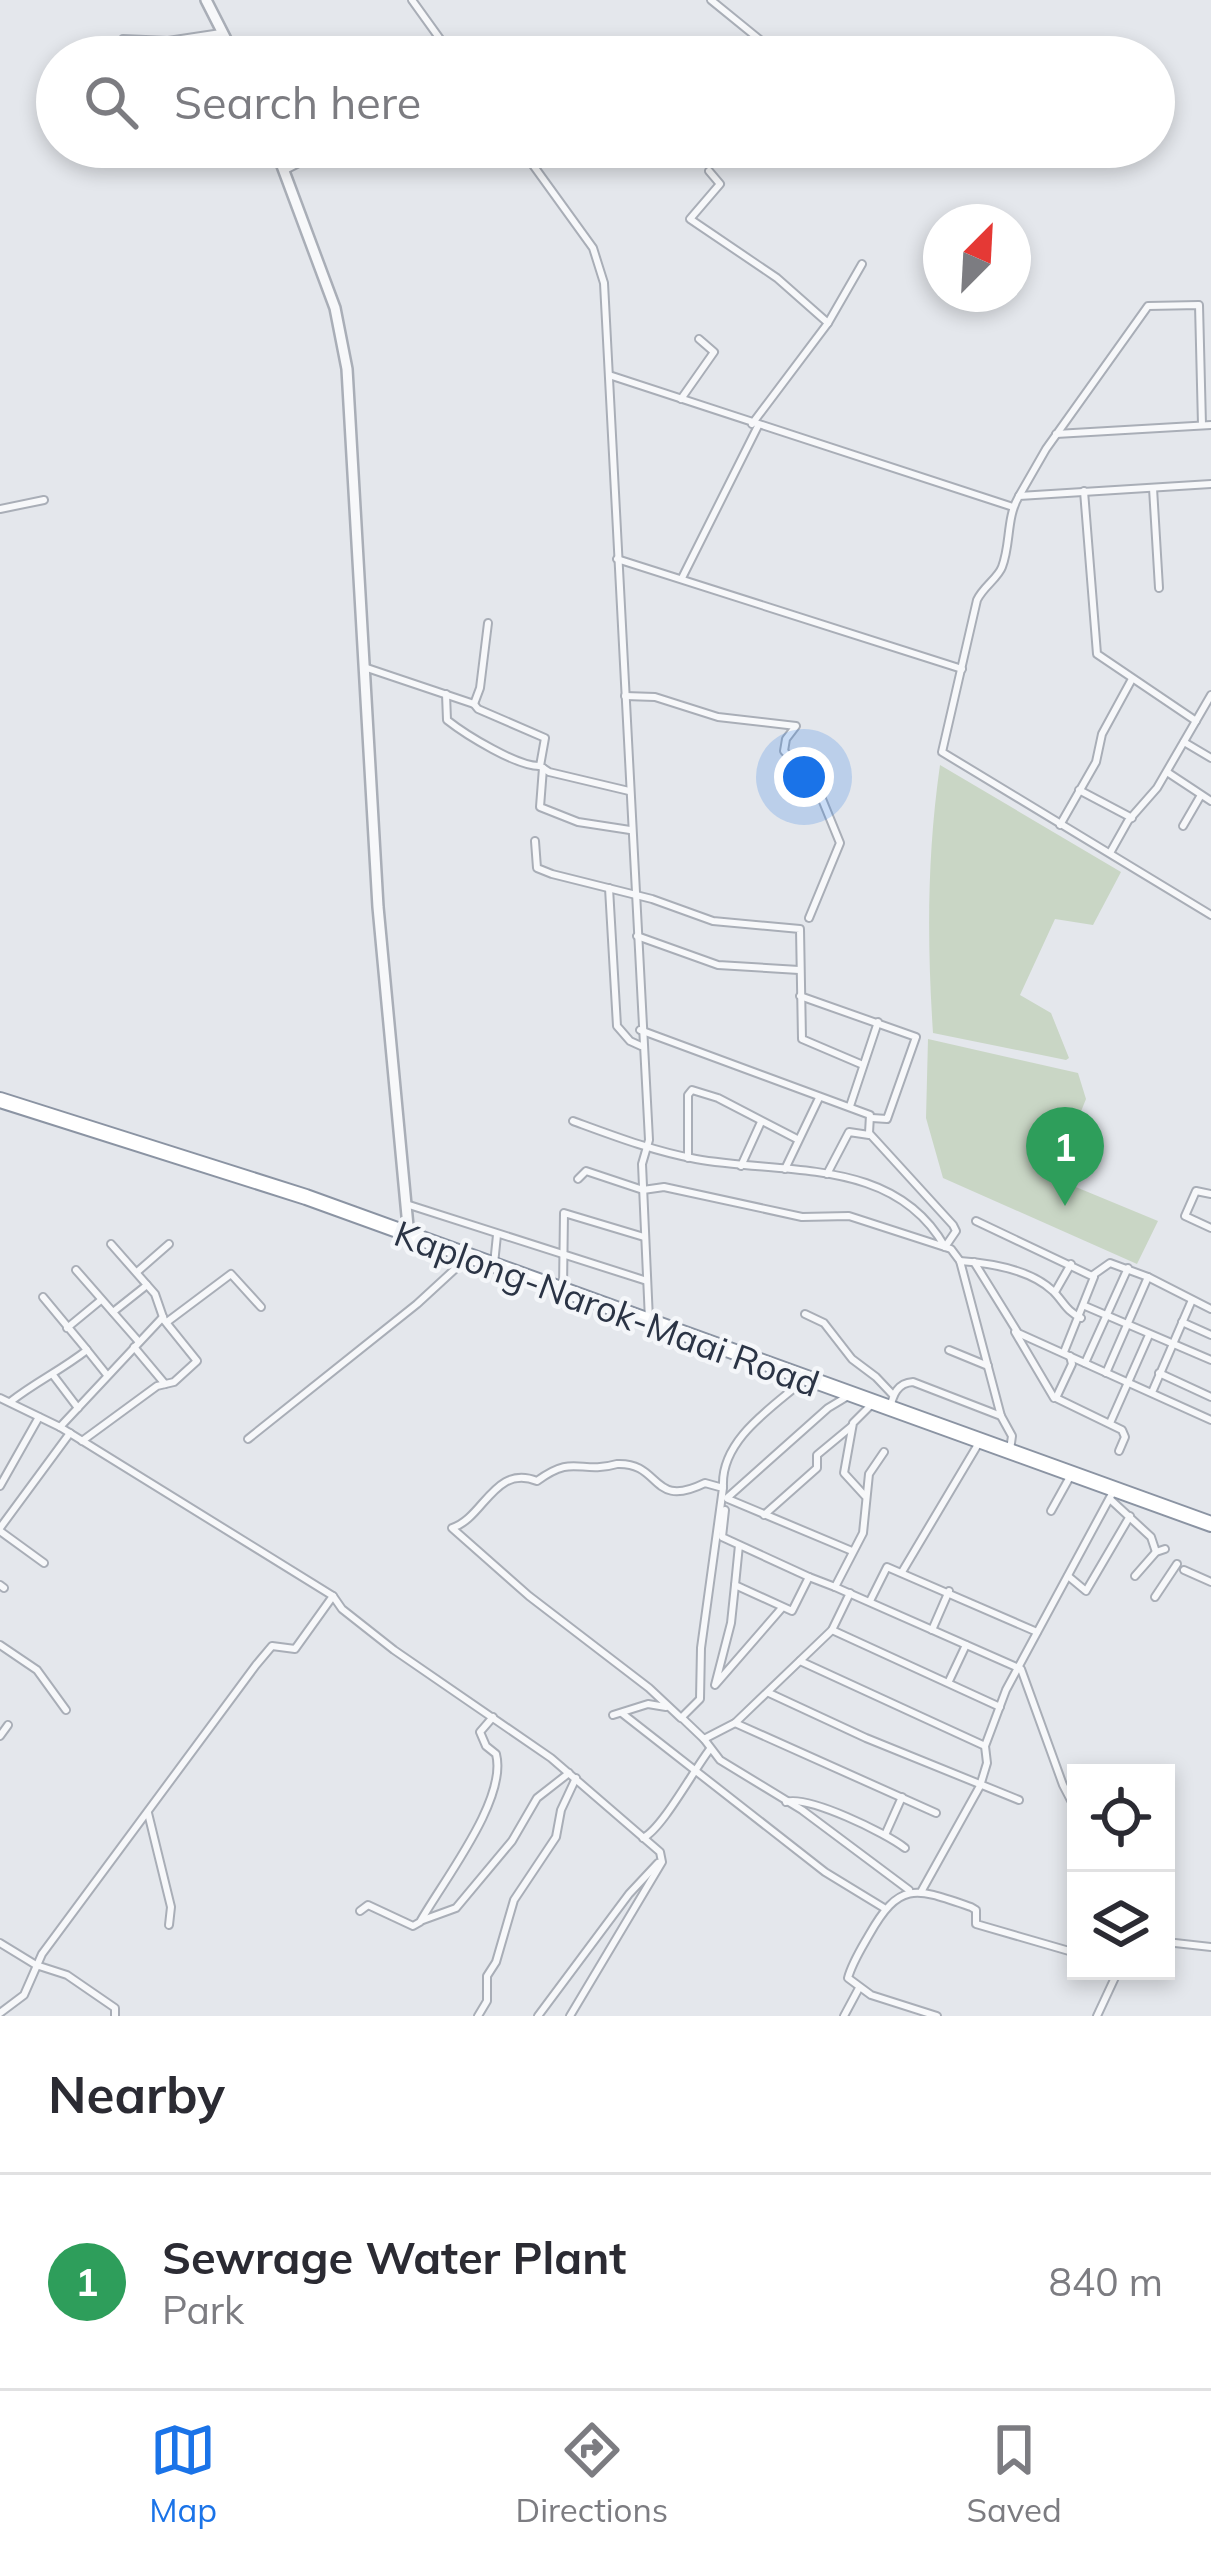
<!DOCTYPE html>
<style>
:root{--surface:#fff;--page:#f2f2f3;--text:#2b2b33;--muted:#7c7c81;--line:#e1e1e2;--accent:#1a73e8}
body{margin:0;font-family:Mulish,sans-serif;background:var(--page);color:var(--text)}
.controls{position:absolute;right:36px;bottom:36px;display:grid;overflow:hidden;border-radius:0px;box-shadow:0 6px 18px #0003}
.controls button{width:108px;height:108px;display:grid;place-items:center;padding:0;border:0;border-bottom:3px solid var(--line);background:var(--surface);color:var(--text);font:60px sans-serif}
.compass{position:absolute;left:923px;top:204px;width:108px;height:108px;border-radius:50%;background:var(--surface);box-shadow:0 6px 18px #0003;rotate:24deg}
.you{position:absolute;left:804px;top:777px;width:42px;height:42px;margin:-30px;border:9px solid #fff;border-radius:50%;background:#1a73e8;box-shadow:0 0 0 18px #1a73e833}
.badge{display:grid;place-items:center;width:78px;height:78px;border-radius:50%;background:var(--accent);color:#fff;font-size:39px;font-weight:700}
.pin{position:absolute;translate:-50% -99px;filter:drop-shadow(0 3px 6px #0008)}
.pin::after{content:'';position:absolute;top:63px;width:42px;height:36px;background:inherit;clip-path:polygon(0 0,100% 0,50% 100%)}
.list{margin:0;padding:0;list-style:none}
h2{display:flex;justify-content:space-between;align-items:center;height:156px;margin:0;padding:0 48px;font-size:51px}
h2 small{font-size:39px;font-weight:400;color:var(--muted)}
.list li{display:grid;grid-template-columns:78px 1fr auto;gap:36px;align-items:center;box-sizing:border-box;height:216px;padding:0 48px;border-top:3px solid var(--line)}
.list b{display:block;font-size:45px;white-space:nowrap}
.list p{margin:0;font-size:39px;white-space:nowrap;color:var(--muted)}
.list em{font-size:39px;font-style:normal;color:var(--muted)}
.icon{flex:none;width:66px;height:66px;fill:none;stroke:currentColor;stroke-width:2;stroke-linecap:round;stroke-linejoin:round}
.map{position:relative;flex:none;width:1211px;height:2016px;overflow:hidden}
.search{position:absolute;background:var(--surface);box-shadow:0 6px 18px #0003;left:36px;right:36px;top:36px;height:132px;display:flex;align-items:center;gap:30px;box-sizing:border-box;padding:0 42px;border-radius:66px;color:var(--muted);font-size:45px}
.sheet{height:372px;background:var(--surface)}
nav{display:flex;justify-content:space-around;align-items:center;box-sizing:border-box;height:168px;border-top:3px solid var(--line);background:var(--surface);font-size:33px;color:var(--muted)}
nav a{display:grid;justify-items:center;gap:6px}
nav .on{color:var(--accent)}
.map>svg:first-child{display:block}
.green{fill:#c9d6c5}
.lines{fill:none;stroke-linecap:round;stroke-linejoin:round}
.minor-casing{stroke:#a9aeb7;stroke-width:10}
.tertiary-casing{stroke:#a9aeb7;stroke-width:14}
.trunk-casing{stroke:#8b94a3;stroke-width:18}
.minor{stroke:#f7f8fa;stroke-width:6}
.tertiary{stroke:#f7f8fa;stroke-width:9}
.trunk{stroke:#fff;stroke-width:14}
.labels{text-anchor:middle;dominant-baseline:central;stroke-width:9;stroke-linejoin:round;paint-order:stroke}
.street-label{font-size:36px;fill:#2b3445;stroke:#f4f6f9}
</style>
<div class="map">
<svg width="1211" height="2016" viewBox="0 0 1211 2016">
<rect width="100%" height="100%" fill="#e4e7ec"/>
<!-- green -->
<g class="green">
<path d="M940 765 1121 872 1093 925 1055 919 1020 995 1051 1013 1069 1058 1066 1060 933 1033C927 942 927 856 940 765Z"/>
<polygon points="928,1039 1078,1073 1086,1099 1054,1178 1158,1221 1137,1264 943,1178 926,1118"/>
</g>
<g class="lines">
<!-- minor casing -->
<g class="minor-casing">
<g id="minor">
<polyline points="412,0 453,57"/>
<polyline points="711,0 781,57"/>
<polyline points="123,39 168,41 221,33"/>
<polyline points="520,147 593,248 604,283 649,1140 642,1164 649,1320"/>
<polyline points="285,170 330,147"/>
<polyline points="709,171 720,184 690,219 777,278 828,323"/>
<polyline points="609,375 1013,507"/>
<polyline points="681,399 714,352 699,339"/>
<polyline points="752,424 828,323 862,264"/>
<polyline points="1056,434 1211,425"/>
<path d="M1211 484 1019 496C1006 518 1011 544 1002 567 998 578 983 587 977 600L942 752 1211 915"/>
<polyline points="1153,488 1159,588"/>
<polyline points="1084,491 1097,654 1196,721"/>
<polyline points="1019,496 1046,449 1148,306 1199,305 1202,425"/>
<polyline points="0,509 44,500"/>
<polyline points="617,559 962,669"/>
<polyline points="682,578 758,426"/>
<polyline points="364,667 474,704 478,709 545,738 540,766 549,772 629,791"/>
<path d="M446 694 447 720C466 735 518 767 540 766"/>
<polyline points="625,696 655,697 718,717 796,726 786,739 784,751 815,782 840,843 809,918"/>
<polyline points="474,704 480,688 488,623"/>
<polyline points="1184,742 1211,758"/>
<polyline points="543,768 540,807 578,822 630,830"/>
<polyline points="1167,772 1211,801"/>
<polyline points="1079,790 1132,818"/>
<polyline points="1060,825 1096,762 1102,734 1132,679"/>
<polyline points="1183,826 1201,795"/>
<polyline points="535,841 537,868 552,874 652,899 713,921 800,929 802,1039 863,1065"/>
<polyline points="1110,853 1128,821 1157,788 1211,695"/>
<polyline points="609,888 617,1026 630,1041 641,1046"/>
<polyline points="637,936 718,965 799,970"/>
<polyline points="800,996 916,1037 887,1119 872,1118"/>
<polyline points="850,1106 878,1022"/>
<path d="M573 1121C614 1136 653 1151 696 1159 784 1175 894 1156 945 1247L956 1231 953 1225 869 1133 870 1115 640 1030"/>
<polyline points="688,1158 688,1095 692,1090 718,1098 797,1139"/>
<polyline points="741,1166 761,1122"/>
<polyline points="785,1169 819,1098"/>
<polyline points="827,1174 849,1132 869,1135"/>
<polyline points="578,1179 586,1171 643,1190 664,1187 802,1217 849,1216 951,1249 960,1261 1001,1416 1012,1436 1010,1450"/>
<polyline points="1211,1194 1196,1191 1185,1216 1211,1228"/>
<polyline points="406,1204 647,1281"/>
<polyline points="976,1221 1094,1277 1064,1352"/>
<path d="M960 1261C989 1263 1030 1269 1053 1291 1064 1302 1066 1311 1081 1318"/>
<polyline points="974,1262 1018,1333 1211,1420"/>
<polyline points="494,1264 497,1235"/>
<polyline points="76,1270 139,1342"/>
<polyline points="137,1272 169,1244"/>
<polyline points="1093,1275 1110,1263 1148,1277"/>
<polyline points="563,1288 564,1213 644,1237"/>
<polyline points="1055,1292 1071,1264"/>
<polyline points="1085,1306 1211,1360"/>
<polyline points="113,1312 147,1285"/>
<polyline points="805,1314 824,1323 852,1359 876,1377 893,1395"/>
<polyline points="167,1322 231,1274 261,1307"/>
<polyline points="1182,1322 1211,1335"/>
<polyline points="67,1328 101,1300"/>
<polyline points="1015,1332 1054,1398"/>
<polyline points="134,1347 165,1384"/>
<polyline points="87,1350 107,1375"/>
<polyline points="949,1350 988,1366"/>
<polyline points="1070,1356 1072,1364 1056,1398 1122,1430 1125,1437 1119,1451"/>
<polyline points="1085,1363 1128,1268"/>
<polyline points="1106,1373 1148,1277 1211,1309"/>
<polyline points="1159,1373 1211,1397"/>
<polyline points="53,1375 78,1408"/>
<polyline points="1153,1390 1192,1300"/>
<polyline points="0,1398 60,1427 333,1596 342,1609 394,1650 551,1758 660,1852 662,1862 570,2016"/>
<path d="M10 1402C37 1381 60 1371 87 1350L43 1297"/>
<path d="M890 1408C893 1395 897 1383 913 1382L1001 1416"/>
<polyline points="1110,1423 1149,1335"/>
<polyline points="60,1427 163,1317"/>
<polyline points="248,1439 417,1304 455,1269 459,1255"/>
<polyline points="82,1441 157,1386 174,1382 197,1361 164,1320 155,1294 111,1244"/>
<polyline points="884,1452 869,1474 863,1533 835,1587 1021,1669 1063,1785 1076,1810"/>
<path d="M617 1464C662 1462 650 1510 705 1483L723 1488 701 1648 700 1699 681 1718 649 1688 529 1596 452 1528C484 1518 494 1464 537 1481 575 1453 579 1475 617 1464Z"/>
<polyline points="0,1486 39,1417"/>
<path d="M723 1486C721 1439 773 1407 805 1379"/>
<polyline points="865,1496 844,1473 853,1423 872,1404"/>
<polyline points="727,1498 828,1408 848,1396"/>
<polyline points="728,1499 852,1551"/>
<polyline points="1111,1500 1151,1537 1156,1552"/>
<polyline points="725,1510 722,1537 809,1577 792,1611 735,1585 739,1545"/>
<polyline points="1051,1511 1071,1475"/>
<polyline points="764,1515 817,1468 817,1455 852,1426"/>
<polyline points="0,1528 70,1433"/>
<polyline points="0,1531 44,1563"/>
<polyline points="1184,1570 1211,1582"/>
<polyline points="902,1572 980,1441"/>
<polyline points="1068,1576 1086,1591 1130,1516"/>
<polyline points="1135,1576 1156,1552 1165,1549"/>
<polyline points="809,1577 835,1587"/>
<polyline points="0,1585 4,1588"/>
<polyline points="735,1585 731,1623 715,1685 781,1609"/>
<polyline points="1155,1597 1177,1564"/>
<polyline points="870,1601 887,1567 1037,1632"/>
<polyline points="832,1630 1000,1707"/>
<polyline points="932,1630 949,1591"/>
<polyline points="0,1645 37,1670 66,1710"/>
<polyline points="800,1661 985,1746"/>
<polyline points="949,1681 966,1645"/>
<polyline points="769,1693 866,1738 1019,1800"/>
<polyline points="623,1714 825,1872 884,1908"/>
<polyline points="613,1715 648,1704 666,1707"/>
<polyline points="682,1718 704,1739 735,1723 832,1630 850,1593"/>
<polyline points="735,1723 936,1813"/>
<polyline points="0,1736 8,1725"/>
<polyline points="704,1739 720,1760 802,1810 909,1890"/>
<path d="M786 1802C808 1795 886 1833 905 1848"/>
<polyline points="148,1813 171,1907 169,1925"/>
<polyline points="885,1835 902,1797"/>
<path d="M643 1838C662 1829 693 1771 710 1749"/>
<polyline points="921,1892 980,1786 987,1763 985,1746 1006,1690 1114,1490"/>
<path d="M360 1911 368 1905 413 1926 420 1922C443 1881 508 1799 496 1754L486 1746 480 1732 493 1717"/>
<polyline points="423,1920 456,1908 512,1841 537,1798 569,1773"/>
<polyline points="1166,1942 1211,1947"/>
<polyline points="0,1943 36,1965 67,1975 115,2008 115,2016"/>
<polyline points="0,2013 24,1995 42,1954 256,1665 272,1646 295,1649 333,1596"/>
<polyline points="478,2016 487,2001 487,1976 496,1962 514,1900 556,1837 561,1810 576,1778"/>
<polyline points="538,2016 629,1894 658,1863"/>
<polyline points="844,2016 859,1988"/>
<path d="M937 2016 871 1995 848 1978C852 1963 861 1949 869 1935 900 1880 916 1888 971 1907L976 1910V1924L1076 1953"/>
<polyline points="1097,2016 1118,1971"/>
</g>
</g>
<!-- tertiary casing -->
<g class="tertiary-casing">
<g id="tertiary">
<polyline points="206,0 235,57"/>
<polyline points="275,147 335,308 347,369 378,907 409,1237"/>
</g>
</g>
<!-- trunk casing -->
<g class="trunk-casing">
<polyline id="trunk" points="0,1100 306,1197 1211,1524"/>
</g>
<!-- minor -->
<use href="#minor" class="minor"/>
<!-- tertiary -->
<use href="#tertiary" class="tertiary"/>
<!-- trunk -->
<use href="#trunk" class="trunk"/>
</g>
<g class="labels">
<!-- street labels -->
<g class="street-label">
<text transform="translate(607 1308) rotate(20)">Kaplong-Narok-Maai Road</text>
</g>
</g>
</svg>
<div class="controls">
<button><svg class="icon" aria-label="locate" viewBox="0 0 24 24"><circle cx="12" cy="12" r="6"/><path d="M12 2v4M12 18v4M2 12h4M18 12h4"/></svg></button>
<button><svg class="icon" aria-label="layers" viewBox="0 0 24 24"><path d="M12 4l9 5-9 5-9-5zM3 14l9 5 9-5"/></svg></button>
</div>
<svg class="compass" viewBox="-18 -18 36 36"><path d="M0-13l5 13h-10z" fill="#e53935"/><path d="M0 13l5-13h-10z" fill="#7c7c81"/></svg>
<div class="you"></div>
<div class="pin badge" style="left:1065px;top:1206px;background:#2e9e5b">1</div>
<div class="search"><svg class="icon" aria-label="search" viewBox="0 0 24 24"><circle cx="10" cy="10" r="6"/><path d="M15 15l6 6"/></svg>Search here</div>
</div>
<section class="sheet">
<h2>Nearby<small></small></h2>
<ul class="list">
<li><span class="badge" style="background:#2e9e5b">1</span><div><b>Sewrage Water Plant</b><p>Park</p></div><em>840 m</em></li>
</ul>
</section>
<nav>
<a class="on"><svg class="icon" aria-label="map" viewBox="0 0 24 24"><path d="M3 6l6-2 6 2 6-2v14l-6 2-6-2-6 2zM9 4v14M15 6v14"/></svg>Map</a>
<a><svg class="icon" aria-label="directions" viewBox="0 0 24 24"><path d="M12 3l9 9-9 9-9-9zM9 14v-3h6M13 9l2 2-2 2"/></svg>Directions</a>
<a><svg class="icon" aria-label="saved" viewBox="0 0 24 24"><path d="M7 4h10v16l-5-4-5 4z"/></svg>Saved</a>
</nav>
